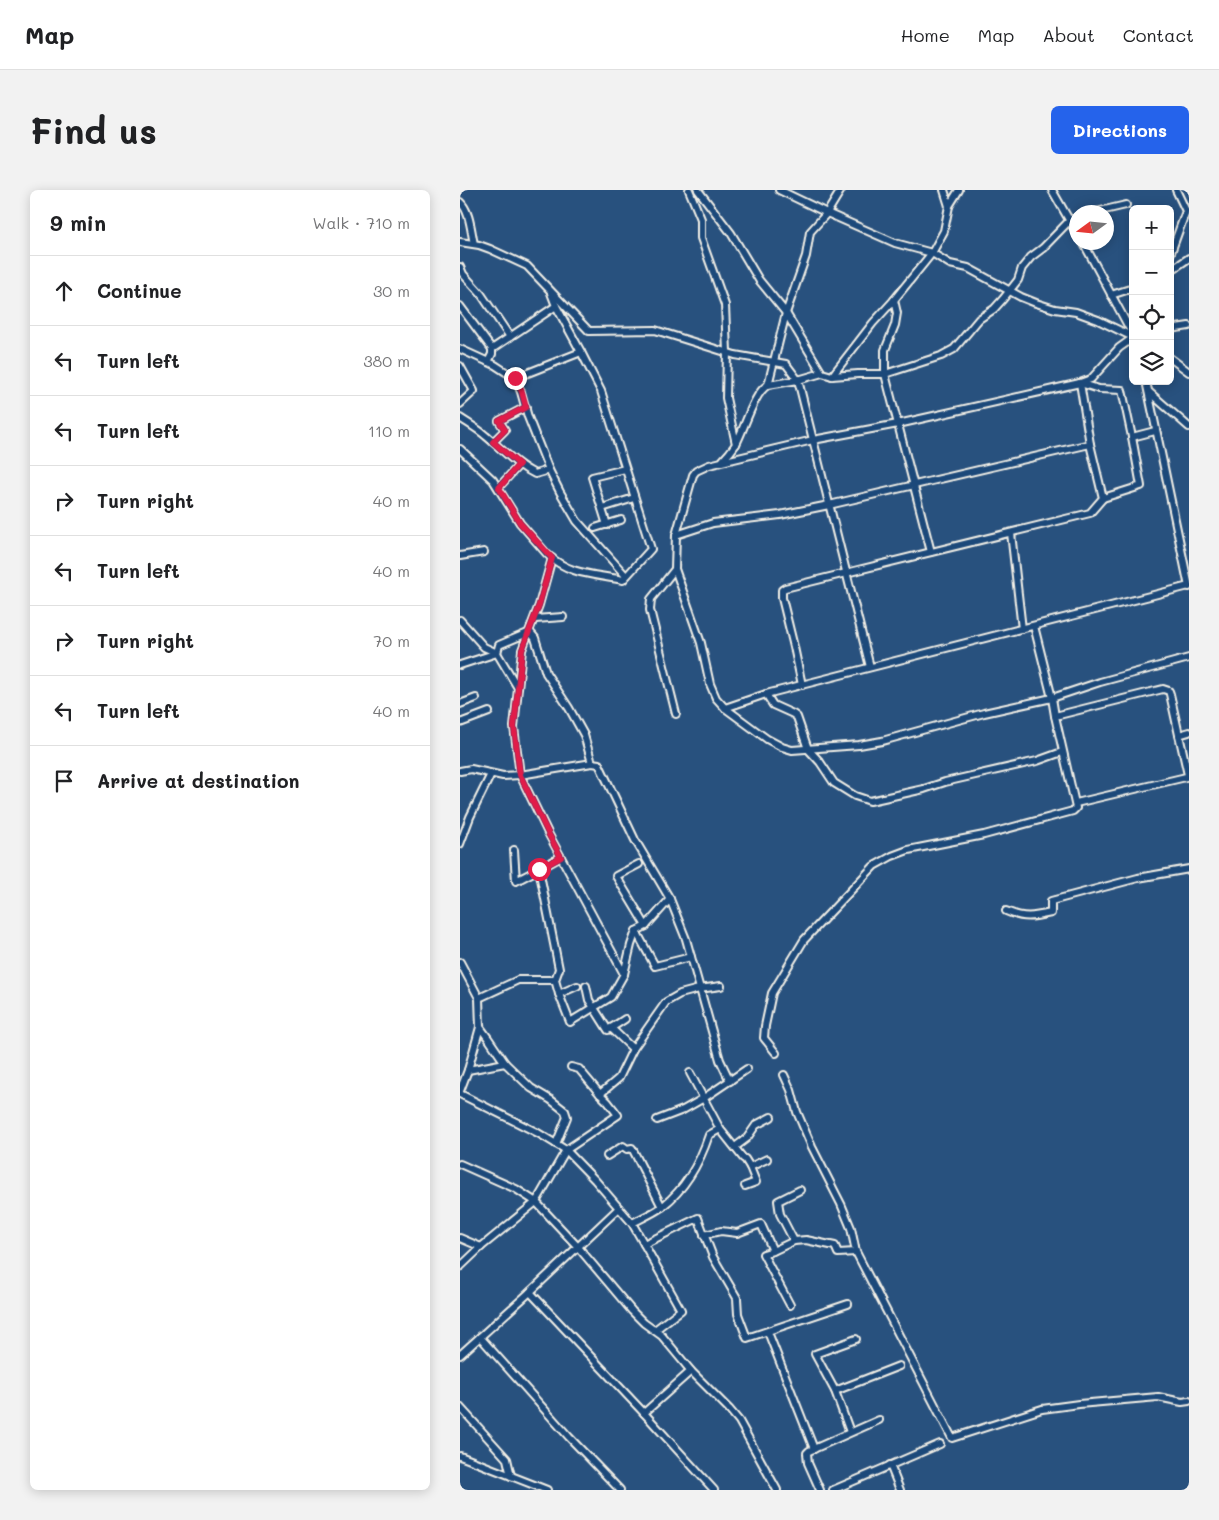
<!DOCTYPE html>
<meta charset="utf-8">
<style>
:root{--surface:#fff;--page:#f2f2f2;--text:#202124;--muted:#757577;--line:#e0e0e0;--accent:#2563eb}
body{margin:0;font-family:Mali,sans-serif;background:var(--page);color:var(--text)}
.controls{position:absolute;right:15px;top:15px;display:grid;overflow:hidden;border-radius:8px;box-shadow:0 2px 12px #0003}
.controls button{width:45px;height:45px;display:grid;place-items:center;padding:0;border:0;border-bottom:1px solid var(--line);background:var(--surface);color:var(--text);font:25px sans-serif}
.compass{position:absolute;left:609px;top:15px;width:45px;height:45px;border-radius:50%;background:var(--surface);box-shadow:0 2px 12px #0003;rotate:255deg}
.stop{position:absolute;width:15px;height:15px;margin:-11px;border:4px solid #e11d48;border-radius:50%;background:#fff}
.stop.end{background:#e11d48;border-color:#fff;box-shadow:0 1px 5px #0008}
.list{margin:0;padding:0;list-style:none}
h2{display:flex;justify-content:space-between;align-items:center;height:65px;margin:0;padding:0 20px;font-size:21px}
h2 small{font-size:16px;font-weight:400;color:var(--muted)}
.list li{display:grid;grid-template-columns:32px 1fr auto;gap:15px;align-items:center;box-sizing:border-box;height:70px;padding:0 20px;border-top:1px solid var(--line)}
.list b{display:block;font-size:19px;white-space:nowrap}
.list em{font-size:16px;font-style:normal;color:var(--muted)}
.icon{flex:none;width:28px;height:28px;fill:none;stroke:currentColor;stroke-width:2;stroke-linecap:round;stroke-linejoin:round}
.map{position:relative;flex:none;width:729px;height:1300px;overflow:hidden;border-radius:8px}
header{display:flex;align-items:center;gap:30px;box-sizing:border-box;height:70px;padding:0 25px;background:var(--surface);border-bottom:1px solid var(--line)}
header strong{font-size:24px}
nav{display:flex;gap:28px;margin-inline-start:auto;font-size:18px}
.intro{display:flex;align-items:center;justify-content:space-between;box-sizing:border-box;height:120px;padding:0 30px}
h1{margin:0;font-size:35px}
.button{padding:12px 22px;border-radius:8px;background:var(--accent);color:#fff;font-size:18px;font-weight:700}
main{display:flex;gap:30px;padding:0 30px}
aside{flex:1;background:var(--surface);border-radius:8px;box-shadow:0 2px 12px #0003}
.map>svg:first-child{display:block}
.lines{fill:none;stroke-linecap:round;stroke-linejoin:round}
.minor-casing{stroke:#f4f1e8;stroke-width:10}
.minor{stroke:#1f4a7a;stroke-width:6}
.route{stroke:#e11d48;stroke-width:6}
</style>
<header>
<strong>Map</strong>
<nav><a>Home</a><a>Map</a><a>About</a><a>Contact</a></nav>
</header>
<div class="intro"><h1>Find us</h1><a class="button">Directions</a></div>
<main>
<aside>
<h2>9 min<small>Walk · 710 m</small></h2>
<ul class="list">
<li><svg class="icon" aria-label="ahead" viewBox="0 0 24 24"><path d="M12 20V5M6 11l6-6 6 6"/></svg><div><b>Continue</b></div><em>30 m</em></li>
<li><svg class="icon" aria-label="left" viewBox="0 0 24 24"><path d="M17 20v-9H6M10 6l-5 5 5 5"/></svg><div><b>Turn left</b></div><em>380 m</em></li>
<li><svg class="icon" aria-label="left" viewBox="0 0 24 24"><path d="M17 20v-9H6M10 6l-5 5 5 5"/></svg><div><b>Turn left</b></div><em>110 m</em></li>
<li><svg class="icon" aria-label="right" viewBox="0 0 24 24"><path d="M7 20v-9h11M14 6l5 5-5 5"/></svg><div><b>Turn right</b></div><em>40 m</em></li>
<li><svg class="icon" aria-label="left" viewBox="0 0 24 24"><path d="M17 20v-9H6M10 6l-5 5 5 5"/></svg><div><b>Turn left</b></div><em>40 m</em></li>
<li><svg class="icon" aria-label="right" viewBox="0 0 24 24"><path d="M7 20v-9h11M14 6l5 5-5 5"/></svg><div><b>Turn right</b></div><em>70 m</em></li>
<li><svg class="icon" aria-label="left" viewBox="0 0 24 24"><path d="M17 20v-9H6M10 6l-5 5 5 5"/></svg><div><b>Turn left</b></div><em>40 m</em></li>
<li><svg class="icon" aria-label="arrive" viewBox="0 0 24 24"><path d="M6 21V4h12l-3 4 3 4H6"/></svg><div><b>Arrive at destination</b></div></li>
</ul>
</aside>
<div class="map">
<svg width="729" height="1300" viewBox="0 0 729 1300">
<rect width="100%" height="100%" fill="#28517e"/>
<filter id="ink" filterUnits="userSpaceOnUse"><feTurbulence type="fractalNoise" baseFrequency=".02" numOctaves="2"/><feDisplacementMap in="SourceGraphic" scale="10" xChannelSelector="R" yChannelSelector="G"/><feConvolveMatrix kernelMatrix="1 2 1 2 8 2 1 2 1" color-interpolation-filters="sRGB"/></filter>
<g filter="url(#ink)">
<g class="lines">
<!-- minor casing -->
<g class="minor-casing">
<g id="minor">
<polyline points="229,0 241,29 241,48 265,115 267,162 266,208 276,254"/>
<polyline points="238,0 271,43 299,90 326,123 362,183"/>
<polyline points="319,0 367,23 435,53 472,63 490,74 508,78 561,107 576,113 595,119 616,122 638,130 673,147"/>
<polyline points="592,0 616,42"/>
<path d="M0 12C10 21 11 41 14 54"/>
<polyline points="489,16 499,0"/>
<polyline points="636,22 666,15"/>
<polyline points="0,52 19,55 30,59 67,76 129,141 195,140 275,165 326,174 338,190 410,477"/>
<polyline points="623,52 673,145"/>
<polyline points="710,65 726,21 716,0"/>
<polyline points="0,77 3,84 21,104 50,147"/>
<polyline points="710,81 729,68"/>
<polyline points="91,103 96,116 121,162"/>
<polyline points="651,105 673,98"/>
<polyline points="434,110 472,63 484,41 489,16 484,0"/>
<polyline points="0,116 32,159 32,164 28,172"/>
<polyline points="710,139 729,136"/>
<polyline points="0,159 35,175 55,188 61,202 68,227 89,280 100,302 117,331 166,386"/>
<polyline points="32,159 96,116"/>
<polyline points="710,168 729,182"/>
<polyline points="0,176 14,201 0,214"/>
<polyline points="372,186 413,133 434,110 437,123 435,135 425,160 425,184 471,362"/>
<polyline points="686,191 729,397"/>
<polyline points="620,193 639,199 662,200 672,247 681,296 643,308"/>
<polyline points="308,195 326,123 346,66 350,42 367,23 381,0"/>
<polyline points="689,202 729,237"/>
<path d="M0 228C9 234 18 239 26 246 42 259 56 275 75 284L89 280"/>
<polyline points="672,247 695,241"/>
<polyline points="33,252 45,240 39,231 66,217"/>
<path d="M0 259 33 290 60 333 87 364C109 385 134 384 163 390L191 359 187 346 141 201 121 162 55 188"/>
<path d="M263 270C268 265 272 260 276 254 284 240 294 202 308 195L338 190 362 183 372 186 398 184H425L481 166 494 159 519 129 534 119 543 109 558 90 562 78 571 67 583 58 611 29"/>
<polyline points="39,297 59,275"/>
<polyline points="142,318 174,308"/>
<polyline points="147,335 132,287 165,279"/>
<polyline points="135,338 161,330"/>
<polyline points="551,343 562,439"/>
<polyline points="216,345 233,285 236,281 249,275 353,250 438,234 620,193 631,189 659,158 673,148"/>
<polyline points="0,366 24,362"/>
<polyline points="92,368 79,415 62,460 54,537 60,585 88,643 164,784"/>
<polyline points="215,379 241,453 250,494 256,508 265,518 307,549 322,557 332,560 399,555 422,551 524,523 592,508 640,492 729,468"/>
<polyline points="75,429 103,427"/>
<polyline points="0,430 24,457 37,463 58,498"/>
<polyline points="574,436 592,508 595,526"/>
<polyline points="0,475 37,463 39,455 70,442 75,448 86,483 109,518 124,545 132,573"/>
<polyline points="342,495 334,457 322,408 322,400 325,398 630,323 643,308 630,254 620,193"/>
<polyline points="306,504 313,515 333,524 337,527 348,559 360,572 374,593 395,606 410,611 464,599 485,592 577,571 602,562"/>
<polyline points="0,514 16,508"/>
<polyline points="265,518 306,504 729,396"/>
<polyline points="216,524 190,420 191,409 215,379 216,345 253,333 320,325 369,315 630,254"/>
<polyline points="0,533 29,522"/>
<polyline points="0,581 11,579 43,586 60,585 132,573 139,574 175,650 210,709 226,749 260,870 270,891"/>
<polyline points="616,613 726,587 728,585 719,545"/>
<polyline points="0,654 10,627 31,584"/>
<polyline points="54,660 56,691 79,679"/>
<polyline points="101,667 79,679 99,779 95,790 99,804 110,832 151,807 164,784 171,755 176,741 186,736 210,709"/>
<polyline points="179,674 156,686 186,736"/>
<path d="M546 721C564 729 573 727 591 723V711L678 688 729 679"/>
<polyline points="176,741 195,776 231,767"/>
<polyline points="0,772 19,808 20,837 28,848 45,873 71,898 91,910 105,921 107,927 96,954"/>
<polyline points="126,796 129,810 148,840 165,829"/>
<polyline points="99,804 117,796"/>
<polyline points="19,808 58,790 95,790"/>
<polyline points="151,838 173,859"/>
<polyline points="316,863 304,848 305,836 312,803 344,750 414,676 432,666 448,660 524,645 613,621 616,618 595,526 703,499 709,501 710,504 719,545 729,542"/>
<polyline points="111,877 119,879 140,904"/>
<polyline points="8,880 45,873"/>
<polyline points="230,883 260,939 283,968 285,969 290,977 296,992 285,996"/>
<polyline points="324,885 331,900 337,922 352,957 381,1014 391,1038 396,1062 492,1248 582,1219 619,1214 698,1207 722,1212 729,1211"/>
<polyline points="0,901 8,880 20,837"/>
<polyline points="0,904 78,943 106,960 135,990 159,1018"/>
<polyline points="197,930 223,920 244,908 287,879"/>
<polyline points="275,957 287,948 296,935 311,927"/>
<polyline points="147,966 163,956 167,959 172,958 202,1017"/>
<polyline points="0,974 56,999 76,1012 118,1057 172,1121 184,1133 202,1146 231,1181 269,1219 279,1231 317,1300"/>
<polyline points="290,977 307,969"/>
<path d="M172 1033C182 1028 194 1023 203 1016 227 997 240 972 249 945L260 939"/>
<polyline points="244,1045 261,1041 277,1043 301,1034 313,1061 334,1051 346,1050 375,1056 378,1063 396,1062"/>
<polyline points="0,1048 21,1057"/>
<polyline points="334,1051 320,1024 318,1011 340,1000"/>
<polyline points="184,1054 221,1120 195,1140"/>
<polyline points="313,1061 303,1064 330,1115"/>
<polyline points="0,1077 21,1057 76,1012 106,960 158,925 148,912 140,904 159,888 173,859 206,812 220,804 239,799 261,796"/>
<polyline points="70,1102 184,1223 254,1300"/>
<polyline points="308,1142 354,1259"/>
<polyline points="20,1147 109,1247 160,1300"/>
<polyline points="0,1165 70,1102 159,1018 172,1033 184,1054 238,1028 253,1067 277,1108 278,1124 287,1148 388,1114"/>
<polyline points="375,1201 439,1176"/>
<polyline points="0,1217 47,1269 51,1286"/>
<polyline points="184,1223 231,1181"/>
<polyline points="390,1242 375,1201 355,1164 396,1149"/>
<polyline points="0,1266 87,1300"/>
<polyline points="430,1275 440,1300"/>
<polyline points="360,1300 348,1273 347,1263 349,1261 419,1230"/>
<polyline points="373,1300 480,1254"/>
</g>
</g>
<!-- minor -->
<use href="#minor" class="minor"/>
</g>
</g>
<g class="lines" filter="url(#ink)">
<!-- route -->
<polyline class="route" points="55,188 62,202 66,217 39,231 45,240 33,252 59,274 39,298 60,333 92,368 79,415 62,460 54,537 60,585 88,643 101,667 79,679"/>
</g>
</svg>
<div class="controls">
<button>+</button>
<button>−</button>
<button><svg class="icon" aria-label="locate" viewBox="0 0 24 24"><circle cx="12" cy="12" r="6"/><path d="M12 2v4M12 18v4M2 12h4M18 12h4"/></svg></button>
<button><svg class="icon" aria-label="layers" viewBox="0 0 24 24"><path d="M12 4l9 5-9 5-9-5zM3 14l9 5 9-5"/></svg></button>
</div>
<svg class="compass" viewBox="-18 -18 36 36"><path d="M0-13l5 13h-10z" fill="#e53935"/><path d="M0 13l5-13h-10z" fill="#757577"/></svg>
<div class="stop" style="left:79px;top:679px"></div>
<div class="stop end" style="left:55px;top:188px"></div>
</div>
</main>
